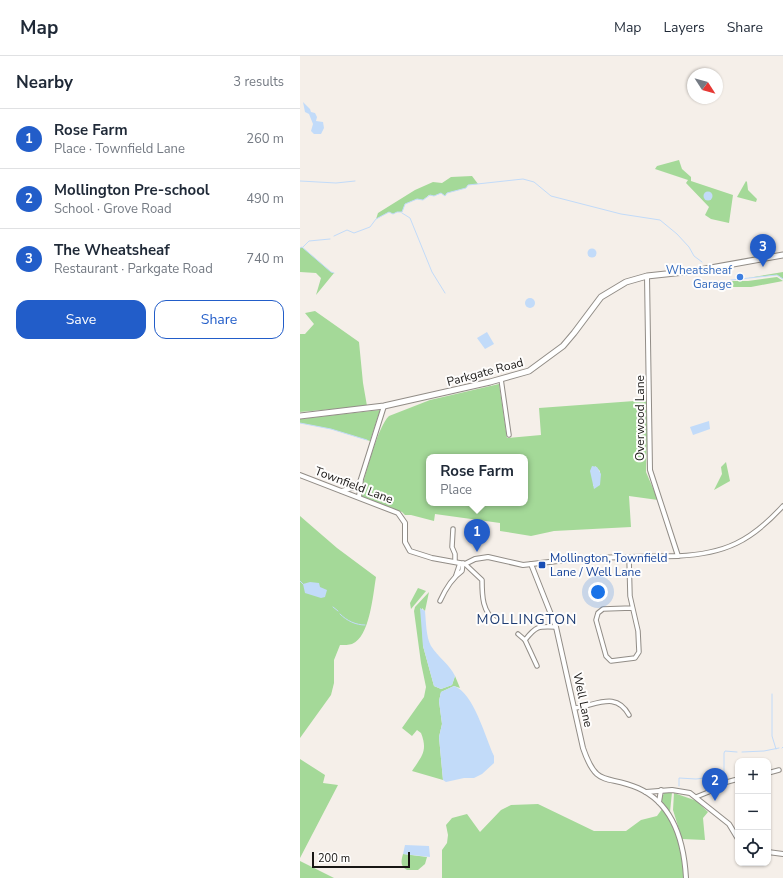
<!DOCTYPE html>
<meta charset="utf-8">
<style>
:root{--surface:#fff;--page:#f6f6f7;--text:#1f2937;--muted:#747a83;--line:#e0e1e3;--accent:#225dc9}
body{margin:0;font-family:"Nunito Sans",sans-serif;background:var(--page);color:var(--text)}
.controls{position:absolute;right:12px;bottom:12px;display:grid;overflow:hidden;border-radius:8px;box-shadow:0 1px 3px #0004}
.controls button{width:36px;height:36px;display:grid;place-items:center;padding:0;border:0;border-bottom:1px solid var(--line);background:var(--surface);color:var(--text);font:20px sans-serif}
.compass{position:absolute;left:387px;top:12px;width:36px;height:36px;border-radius:50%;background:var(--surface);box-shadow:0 1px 3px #0004;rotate:126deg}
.scale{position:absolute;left:12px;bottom:10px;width:98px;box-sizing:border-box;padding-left:4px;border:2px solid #181614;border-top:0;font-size:11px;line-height:14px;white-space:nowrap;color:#181614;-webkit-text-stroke:3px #fefdfc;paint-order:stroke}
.you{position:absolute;left:298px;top:536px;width:14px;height:14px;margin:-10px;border:3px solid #fff;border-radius:50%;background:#1a73e8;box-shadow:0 0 0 6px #1a73e833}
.badge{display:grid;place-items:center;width:26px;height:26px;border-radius:50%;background:var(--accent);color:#fff;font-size:13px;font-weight:700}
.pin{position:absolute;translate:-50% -33px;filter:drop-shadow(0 1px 2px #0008)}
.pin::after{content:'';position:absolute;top:21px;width:14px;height:12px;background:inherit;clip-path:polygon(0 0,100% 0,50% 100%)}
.popup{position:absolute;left:126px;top:398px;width:102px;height:52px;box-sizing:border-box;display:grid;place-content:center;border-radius:8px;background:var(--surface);filter:drop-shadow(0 1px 3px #0005);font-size:13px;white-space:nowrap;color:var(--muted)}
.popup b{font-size:15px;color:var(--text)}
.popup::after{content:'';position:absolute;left:50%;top:100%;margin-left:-8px;border:8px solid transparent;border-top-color:var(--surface)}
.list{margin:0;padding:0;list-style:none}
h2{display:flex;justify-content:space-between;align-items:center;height:52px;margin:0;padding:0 16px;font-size:17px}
h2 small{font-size:13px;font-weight:400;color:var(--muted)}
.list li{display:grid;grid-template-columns:26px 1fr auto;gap:12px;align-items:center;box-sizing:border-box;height:60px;padding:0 16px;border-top:1px solid var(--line)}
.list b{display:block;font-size:15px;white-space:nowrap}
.list p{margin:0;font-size:13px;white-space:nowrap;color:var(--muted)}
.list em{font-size:13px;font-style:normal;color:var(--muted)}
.actions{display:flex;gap:8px;padding:12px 16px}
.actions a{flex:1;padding:9px 0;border:1px solid var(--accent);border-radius:12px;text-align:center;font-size:14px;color:var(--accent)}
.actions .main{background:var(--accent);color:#fff}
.icon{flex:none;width:22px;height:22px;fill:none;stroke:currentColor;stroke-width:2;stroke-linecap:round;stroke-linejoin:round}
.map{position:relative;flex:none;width:483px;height:822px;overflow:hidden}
header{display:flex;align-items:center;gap:24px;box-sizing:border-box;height:56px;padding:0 20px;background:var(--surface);border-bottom:1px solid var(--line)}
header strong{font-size:19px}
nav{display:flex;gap:22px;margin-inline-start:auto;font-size:14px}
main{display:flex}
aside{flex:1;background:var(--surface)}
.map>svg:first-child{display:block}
.green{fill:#a4d998;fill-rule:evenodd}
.water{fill:#c2dbf9}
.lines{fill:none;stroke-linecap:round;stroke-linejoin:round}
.stream{stroke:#c2dbf9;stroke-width:1}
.minor-casing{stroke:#928d87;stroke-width:5.5}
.tertiary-casing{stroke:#928d87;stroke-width:6}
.primary-casing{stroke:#928d87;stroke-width:7}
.minor{stroke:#fff;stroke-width:3.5}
.tertiary{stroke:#fff;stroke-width:4}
.primary{stroke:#fff;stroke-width:5}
.shop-dot{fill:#3f7fe0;stroke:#fefdfc;stroke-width:1.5}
.transit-dot{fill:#1a4fb4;stroke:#fefdfc;stroke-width:1.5}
.labels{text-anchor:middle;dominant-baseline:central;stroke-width:4;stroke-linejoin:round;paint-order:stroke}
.shop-label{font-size:12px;fill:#366cbe;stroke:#fefdfc;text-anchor:end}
.street-label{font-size:12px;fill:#181614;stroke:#fefdfc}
.transit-label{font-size:12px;fill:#164399;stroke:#fefdfc;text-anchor:start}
.quarter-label{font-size:14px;letter-spacing:1px;fill:#1e3c72;stroke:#fefdfc}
</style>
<header>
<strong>Map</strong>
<nav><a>Map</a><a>Layers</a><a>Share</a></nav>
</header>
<main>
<aside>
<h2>Nearby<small>3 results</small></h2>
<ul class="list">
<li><span class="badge">1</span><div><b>Rose Farm</b><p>Place · Townfield Lane</p></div><em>260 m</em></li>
<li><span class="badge">2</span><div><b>Mollington Pre-school</b><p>School · Grove Road</p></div><em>490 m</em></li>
<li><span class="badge">3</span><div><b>The Wheatsheaf</b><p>Restaurant · Parkgate Road</p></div><em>740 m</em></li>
</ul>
<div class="actions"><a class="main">Save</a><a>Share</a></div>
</aside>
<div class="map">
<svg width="483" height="822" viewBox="0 0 483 822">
<rect width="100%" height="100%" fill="#f5efe9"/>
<!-- green -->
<g class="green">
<polygon points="379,104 382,113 391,121 391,125 433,139 429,167 411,163 405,159 409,151 386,127 388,124 355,113 357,110"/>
<polygon points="172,120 178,128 168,129 166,132 147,137 145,140 141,137 134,140 129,139 123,144 117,143 105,148 102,156 97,156 93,158 89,156 76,163 78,157 115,134 133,126 142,127 151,121"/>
<polygon points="446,125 447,126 448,134 457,143 456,146 437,141"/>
<polygon points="2,191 31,216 34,217 16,239 21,222 16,217 0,216 0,192"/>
<polygon points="483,216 483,223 477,219 448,222"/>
<polygon points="477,221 483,225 451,231 429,231 428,225 448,225"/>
<polygon points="15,255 59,286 63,327 67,350 0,356 0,278 5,278 14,268 5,257"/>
<path d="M199 328 207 382 241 379 239 352 348 344 346 416 358 444 329 440 331 471 254 475 231 480 200 475V467L135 458 134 465 111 459H105L102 456 61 440V434C66 418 78 370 89 360L130 344ZM129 401H225V447H129ZM295 410 300 415V427L293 430Z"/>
<polygon points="80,354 70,385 31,373 0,367 0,363"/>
<polygon points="426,406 430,425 414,434 422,418 421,411"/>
<path d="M0 460 37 492 76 521C73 538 70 581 52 588 49 589 44 589 40 589L34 604V627L31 639 0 682Z"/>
<polygon points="118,532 126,535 111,553 110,547"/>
<path d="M129 536 125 555 122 552 123 590 134 630 141 633 152 629 155 620 160 632 154 630 141 636 139 645 142 668 139 681 143 724 112 715C122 700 128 695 121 677L117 674 112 680 102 672 124 641 126 631 121 607 114 555 115 551Z"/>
<polygon points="0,703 25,719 23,727 38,729 0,802"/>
<polygon points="372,736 370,756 361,744 364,737"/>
<polygon points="374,737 397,745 408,756 403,762 405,784 382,783 373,754"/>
<path d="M238 748 294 775H326L341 764 357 760 362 753C378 772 381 798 385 822H142V794L147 787 148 779 146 769 152 762 167 758 180 776 201 754 211 749Z"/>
<path d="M103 798 127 801 125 808 118 814H107C100 810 101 805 103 798Z"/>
<polygon points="0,804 0,805 34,822 0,822"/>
</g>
<!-- water -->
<g class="water">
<polygon points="3,46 10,53 11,56 15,57 17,61 16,65 23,66 24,72 21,78 14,78 11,75 13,68 9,58 5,56"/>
<circle cx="408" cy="140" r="4.5"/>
<circle cx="292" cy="197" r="4.5"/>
<circle cx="230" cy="247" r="5"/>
<polygon points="187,276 194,288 185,293 177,282"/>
<polygon points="409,365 410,373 393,379 390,371"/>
<polygon points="292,410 297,411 301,418 300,429 294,433 290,415"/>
<polygon points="10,526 19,527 20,531 27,534 25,541 21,542 5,537 3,528"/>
<path d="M120 552 125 555C126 565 126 581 131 590 138 601 150 609 155 620L152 629 141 633 134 630 123 590Z"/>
<path d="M154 630C174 637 185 681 194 700V707L182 718 174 722H164L146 726 143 724 139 681 142 668 139 645 141 636Z"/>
<polygon points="105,789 129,790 130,801 103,798"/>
</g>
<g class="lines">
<!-- stream -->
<g class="stream">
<polyline points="0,125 36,127 55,125"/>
<polyline points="102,157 110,162 132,216 145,237"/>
<polyline points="34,180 47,174 54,177 70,171 76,163 89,156 93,158 97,156 102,156 105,148 117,143 123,144 130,139 134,140 141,137 145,140 147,137 166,132 168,129 223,123 234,126 251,140 321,158 360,164 377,178 389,191 394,200 402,206"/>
<polyline points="3,191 9,185 30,183"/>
<polyline points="0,192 2,191 31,216 34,217"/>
<polyline points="431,224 477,219 483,223"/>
<polyline points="0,367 31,373 67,384"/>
<polyline points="0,525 3,528"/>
<polyline points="33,551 38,555"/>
<path d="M40 558C47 565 56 569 65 569"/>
<polyline points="472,638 472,680 476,693"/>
<polyline points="482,692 483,691"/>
<polyline points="442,696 464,695 479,692"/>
<polyline points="379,730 379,722 396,723 422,720 424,718 424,697 425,695 437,696"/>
</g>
<!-- minor casing -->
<g class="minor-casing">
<g id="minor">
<polyline points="201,323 209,379"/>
<polyline points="153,473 152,491 155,498 155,505"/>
<path d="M378 500C425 498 451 485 483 450"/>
<polyline points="329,501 330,540 338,575 339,596 335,602 311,605 306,600 296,564 298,557 303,553 332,552"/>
<path d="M165 508 182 524C182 539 182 557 197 566"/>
<polyline points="156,519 160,507"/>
<path d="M140 545C145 534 152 522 162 515L163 507"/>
<path d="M218 578 225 584C236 570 238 570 256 571"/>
<polyline points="225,584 237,610"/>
<path d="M275 652C297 649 316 635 329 659"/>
<polyline points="468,717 479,714"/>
<polyline points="396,741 411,735 416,729 438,723"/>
</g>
</g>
<!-- tertiary casing -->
<g class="tertiary-casing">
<g id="tertiary">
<polyline points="0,419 98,457 105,467 105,486 110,495 132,502 165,508 175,503 188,501 223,509 284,502 378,500 350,414 347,220"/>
<polyline points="42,435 55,431 60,425"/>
<polyline points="59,441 61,423 84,350"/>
<path d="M231 508 256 571 283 692C297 733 306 718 338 732 374 748 384 786 386 822"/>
<polyline points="346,736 372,734 390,737 429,768 438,783"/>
<polyline points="359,746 361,734"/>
<polyline points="468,796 483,798"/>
</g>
</g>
<!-- primary casing -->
<g class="primary-casing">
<polyline id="primary" points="0,360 84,350 190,326 229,315 263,290 274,277 301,241 326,226 347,220 394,215 483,199"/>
</g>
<!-- minor -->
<use href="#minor" class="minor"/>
<!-- tertiary -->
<use href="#tertiary" class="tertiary"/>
<!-- primary -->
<use href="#primary" class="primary"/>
</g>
<!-- markers -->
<circle class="shop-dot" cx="440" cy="221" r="4"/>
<rect class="transit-dot" x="238" y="505" width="8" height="8" rx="2"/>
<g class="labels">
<!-- shop labels -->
<g class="shop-label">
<text x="432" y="214">Wheatsheaf<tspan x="432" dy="14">Garage</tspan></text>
</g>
<!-- street labels -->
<g class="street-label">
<text transform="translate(185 316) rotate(-15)">Parkgate Road</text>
<text transform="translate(340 362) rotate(-90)">Overwood Lane</text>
<text transform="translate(54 429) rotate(21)">Townfield Lane</text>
<text transform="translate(283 644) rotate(78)">Well Lane</text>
</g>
<!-- transit labels -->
<g class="transit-label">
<text x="250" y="502">Mollington, Townfield<tspan x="250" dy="14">Lane / Well Lane</tspan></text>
</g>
<!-- quarter labels -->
<g class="quarter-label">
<text x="227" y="563">MOLLINGTON</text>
</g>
</g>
</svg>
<div class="controls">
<button>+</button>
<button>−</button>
<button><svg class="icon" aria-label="locate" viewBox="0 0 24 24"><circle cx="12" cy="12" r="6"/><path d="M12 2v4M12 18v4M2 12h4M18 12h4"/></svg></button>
</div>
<svg class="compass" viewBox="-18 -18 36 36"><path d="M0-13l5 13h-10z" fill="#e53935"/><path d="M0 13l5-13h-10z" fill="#747a83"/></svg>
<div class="scale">200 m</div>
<div class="you"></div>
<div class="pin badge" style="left:177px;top:496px">1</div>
<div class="popup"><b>Rose Farm</b>Place</div>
<div class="pin badge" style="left:415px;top:745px">2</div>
<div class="pin badge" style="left:463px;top:211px">3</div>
</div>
</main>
